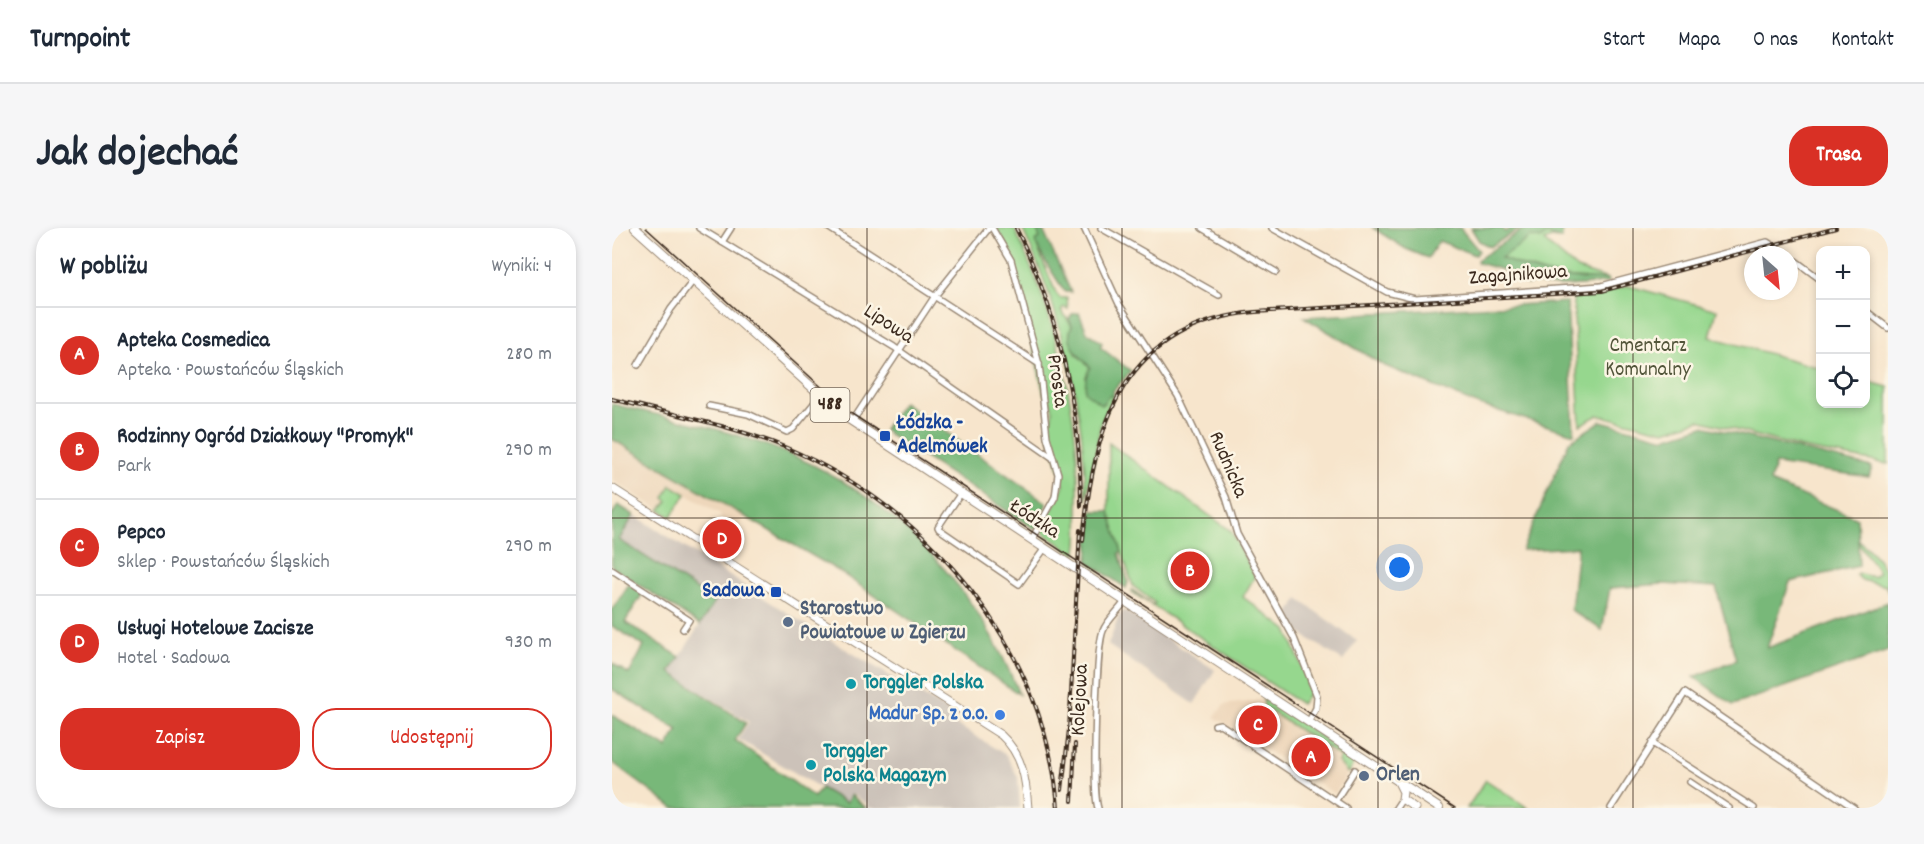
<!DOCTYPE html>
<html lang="pl">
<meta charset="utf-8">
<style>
:root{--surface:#fff;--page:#f6f6f7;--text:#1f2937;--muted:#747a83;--line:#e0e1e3;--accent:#d93025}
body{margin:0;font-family:Dekko,sans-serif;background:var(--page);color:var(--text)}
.controls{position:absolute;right:18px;top:18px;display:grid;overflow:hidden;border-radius:12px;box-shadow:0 3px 9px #0003}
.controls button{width:54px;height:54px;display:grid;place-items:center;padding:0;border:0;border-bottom:2px solid var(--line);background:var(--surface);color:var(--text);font:30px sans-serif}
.compass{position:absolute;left:1132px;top:18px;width:54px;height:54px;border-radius:50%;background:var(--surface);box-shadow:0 3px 9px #0003;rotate:153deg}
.you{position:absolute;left:788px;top:340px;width:21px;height:21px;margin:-15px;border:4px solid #fff;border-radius:50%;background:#1a73e8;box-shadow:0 0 0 9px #1a73e833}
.badge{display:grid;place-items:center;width:39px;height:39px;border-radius:50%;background:var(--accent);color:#fff;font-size:20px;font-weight:700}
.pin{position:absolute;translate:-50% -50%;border:3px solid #fff;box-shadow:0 2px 6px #0006}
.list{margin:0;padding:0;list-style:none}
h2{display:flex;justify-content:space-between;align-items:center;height:78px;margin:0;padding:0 24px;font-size:26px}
h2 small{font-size:20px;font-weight:400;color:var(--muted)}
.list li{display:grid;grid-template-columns:39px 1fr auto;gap:18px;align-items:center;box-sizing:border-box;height:96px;padding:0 24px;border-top:2px solid var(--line)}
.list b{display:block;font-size:22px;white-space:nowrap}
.list p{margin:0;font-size:20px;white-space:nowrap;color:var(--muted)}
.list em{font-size:20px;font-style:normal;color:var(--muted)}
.actions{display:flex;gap:12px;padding:18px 24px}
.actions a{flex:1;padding:14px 0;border:2px solid var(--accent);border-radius:24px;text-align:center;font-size:21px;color:var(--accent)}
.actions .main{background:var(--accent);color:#fff}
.icon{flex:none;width:33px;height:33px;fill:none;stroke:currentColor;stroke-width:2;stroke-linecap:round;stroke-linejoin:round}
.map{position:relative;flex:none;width:1276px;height:580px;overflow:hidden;border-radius:24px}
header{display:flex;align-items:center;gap:36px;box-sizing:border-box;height:84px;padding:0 30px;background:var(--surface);border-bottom:2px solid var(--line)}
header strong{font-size:28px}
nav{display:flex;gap:33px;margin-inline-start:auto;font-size:21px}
.intro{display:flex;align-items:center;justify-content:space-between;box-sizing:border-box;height:144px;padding:0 36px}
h1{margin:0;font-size:42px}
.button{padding:15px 27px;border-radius:24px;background:var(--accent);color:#fff;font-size:21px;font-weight:700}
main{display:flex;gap:36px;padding:0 36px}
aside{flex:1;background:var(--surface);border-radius:24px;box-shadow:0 3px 9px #0003}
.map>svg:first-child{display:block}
.built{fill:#eed7bb}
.industrial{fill:#ccc2b9}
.green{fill:#96d78e;stroke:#688056;stroke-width:1.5}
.forest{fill:#78b879;stroke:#5a714c;stroke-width:1.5}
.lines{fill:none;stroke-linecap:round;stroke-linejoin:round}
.minor-casing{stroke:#998875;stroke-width:8}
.tertiary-casing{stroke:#998875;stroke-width:9}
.primary-casing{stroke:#998875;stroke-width:10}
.minor{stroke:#fff;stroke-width:5}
.tertiary{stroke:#fff;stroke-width:7}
.primary{stroke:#fff;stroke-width:8}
.tram{stroke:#3b2a1e;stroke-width:1.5}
.rail-casing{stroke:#3b2a1e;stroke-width:4}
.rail{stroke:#fcf5e5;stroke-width:1.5;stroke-dasharray:4.5;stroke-linecap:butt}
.grid{fill:none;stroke:#3b2a1e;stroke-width:1.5;stroke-opacity:0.55}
.transit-dot{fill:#1a4fb4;stroke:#fcf5e5;stroke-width:2}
.service-dot{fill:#5c6f8a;stroke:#fcf5e5;stroke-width:2}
.culture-dot{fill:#0f9aa8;stroke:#fcf5e5;stroke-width:2}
.shop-dot{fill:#3f7fe0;stroke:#fcf5e5;stroke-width:2}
.labels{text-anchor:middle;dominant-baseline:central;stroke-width:5;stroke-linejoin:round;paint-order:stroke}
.shield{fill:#fcf5e5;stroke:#75675a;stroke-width:1.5}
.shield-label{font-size:20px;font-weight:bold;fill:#3b2a1e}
.street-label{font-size:21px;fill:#3b2a1e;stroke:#fcf5e5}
.park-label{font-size:21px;fill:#52553a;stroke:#fcf5e5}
.transit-label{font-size:21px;font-weight:bold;fill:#164399;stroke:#fcf5e5;text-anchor:start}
.service-label{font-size:21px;font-weight:bold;fill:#4e5e75;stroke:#fcf5e5;text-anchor:start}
.culture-label{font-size:21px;font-weight:bold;fill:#0d838f;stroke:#fcf5e5;text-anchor:start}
.shop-label{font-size:21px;font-weight:bold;fill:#366cbe;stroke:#fcf5e5;text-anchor:end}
</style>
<header>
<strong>Turnpoint</strong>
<nav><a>Start</a><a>Mapa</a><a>O nas</a><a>Kontakt</a></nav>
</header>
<div class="intro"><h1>Jak dojechać</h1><a class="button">Trasa</a></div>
<main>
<aside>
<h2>W pobliżu<small>Wyniki: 4</small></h2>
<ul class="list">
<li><span class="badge">A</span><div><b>Apteka Cosmedica</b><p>Apteka · Powstańców Śląskich</p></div><em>280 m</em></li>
<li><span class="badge">B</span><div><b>Rodzinny Ogród Działkowy &quot;Promyk&quot;</b><p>Park</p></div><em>290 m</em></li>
<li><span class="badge">C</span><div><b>Pepco</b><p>Sklep · Powstańców Śląskich</p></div><em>290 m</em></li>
<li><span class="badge">D</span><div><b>Usługi Hotelowe Zacisze</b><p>Hotel · Sadowa</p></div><em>930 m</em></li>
</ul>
<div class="actions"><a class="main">Zapisz</a><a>Udostępnij</a></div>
</aside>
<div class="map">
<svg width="1276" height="580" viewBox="0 0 1276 580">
<rect width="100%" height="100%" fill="#fcf5e5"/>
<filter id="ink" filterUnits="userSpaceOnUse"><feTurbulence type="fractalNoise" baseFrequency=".0167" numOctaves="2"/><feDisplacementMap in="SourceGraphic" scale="12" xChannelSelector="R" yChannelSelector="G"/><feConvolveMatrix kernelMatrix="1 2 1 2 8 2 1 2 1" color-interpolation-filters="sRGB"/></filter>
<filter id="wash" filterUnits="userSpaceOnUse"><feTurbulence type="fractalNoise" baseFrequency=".008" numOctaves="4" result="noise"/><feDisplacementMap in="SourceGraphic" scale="24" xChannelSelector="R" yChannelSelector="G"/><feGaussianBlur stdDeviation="1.35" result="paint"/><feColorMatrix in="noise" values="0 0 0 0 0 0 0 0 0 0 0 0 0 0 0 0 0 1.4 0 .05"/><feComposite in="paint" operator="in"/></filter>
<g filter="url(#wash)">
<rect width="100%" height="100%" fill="#f7e5cc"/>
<!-- built -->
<g class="built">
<polygon points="3,213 133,289 112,320 96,312 110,287 60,258 56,272 48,282 0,252 0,217"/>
<polygon points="649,472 743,534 723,566 602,489 612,477"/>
</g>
<!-- industrial -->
<g class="industrial">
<polygon points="22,287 197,399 336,483 340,494 394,527 406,549 408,580 254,580 255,576 240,566 234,575 126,511 137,494 58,444 103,373 6,312"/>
<polygon points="686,371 745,413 731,433 679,399 674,390"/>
<polygon points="512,382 603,442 582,476 496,417 507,388"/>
</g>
<!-- green -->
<g class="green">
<path d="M384 0H402C443 88 469 183 466 281 466 295 468 314 464 327L429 303 452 257 435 201C442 184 444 180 432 167L400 28Z"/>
<path d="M410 0H424L429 10 423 14 444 65 448 70H455L456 81 452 79 449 82 460 98 464 126 478 139 474 149 501 169 489 195 474 273C472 177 451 87 410 0Z"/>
<path d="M935 6 950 11 939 10 932 13 965 41 996 51C949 52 932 47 888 30L919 9Z"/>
<polygon points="1017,58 1105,82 1098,109 1208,140 1208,176 1254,176 1254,153 1276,159 1276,236 1190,220 1087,192 1053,203 986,187 968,197 961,69"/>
<polygon points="497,215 619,303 643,348 631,369 675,402 696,453 694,456 699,463 689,476 520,364 520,362 541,377 543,375 521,358 497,286"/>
<polygon points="59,257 74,266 59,289 48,282 56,273 52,270"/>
<path d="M1241 308C1262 326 1276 334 1276 364L1274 358 1250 352 1244 347 1245 345 1261 349 1267 344Z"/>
<polygon points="651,470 744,531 736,545 726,534 729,529 655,481 653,483"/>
<polygon points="874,552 916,580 855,580"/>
</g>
<!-- forest -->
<g class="forest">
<path d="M424 0H430L459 64H453C442 47 432 34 423 13L428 10Z"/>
<polygon points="761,0 848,0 867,23 863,27 827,13 816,30 794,21"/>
<polygon points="859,0 890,0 893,4 899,0 909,0 878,19 867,13"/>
<path d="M913 0H950V11L935 6 928 11 919 9 889 30C932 47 949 52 996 51L997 54C981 56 935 62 923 54L915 57 898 44 866 35 865 32Z"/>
<polygon points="955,74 962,206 867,177 771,137 692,89"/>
<path d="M467 85 475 104 490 115 488 119 519 143 501 163 502 168H497L490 177 473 164 474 149 478 139C468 129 451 113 460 98L457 91 460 86Z"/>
<polygon points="291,174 435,275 423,301 276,206 272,201"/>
<path d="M0 176C62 191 126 203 184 229 286 274 367 363 407 466L225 342 0 211Z"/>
<polygon points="989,193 1053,210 1091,198 1260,239 1257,249 1163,236 1158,254 1245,290 1247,338 1178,354 1155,420 1276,374 1276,423 1121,477 1082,449 1124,432 1104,359 1051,356 998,360 990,402 959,382 966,319 910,322 957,214"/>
<polygon points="6,277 22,287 7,312 103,373 88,397 0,339 0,287"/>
<polygon points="479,283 497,283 510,324 507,325 516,354 514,360 476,334"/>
<polygon points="17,356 31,365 13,394 68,429 58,444 134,495 123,512 202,569 209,560 234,575 239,567 254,580 61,580 0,534 0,487 55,520 66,502 0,461 0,435 17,446 32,418 0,398 0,382"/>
</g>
</g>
<g filter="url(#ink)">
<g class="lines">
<!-- minor casing -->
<g class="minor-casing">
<g id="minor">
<polyline points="87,0 282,119 441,230"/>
<polyline points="217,0 427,136"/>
<polyline points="380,0 399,32 412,81 427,136 435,209 446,246 443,269 420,311"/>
<polyline points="472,0 507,76 566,168 614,269 625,306 682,410 705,468 704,480 697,493"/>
<polyline points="489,0 607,67"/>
<polyline points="590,0 664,44"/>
<polyline points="660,0 775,64 803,71 989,58 1155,14 1176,27"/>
<polyline points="110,14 119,0"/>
<polyline points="1177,28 1208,51"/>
<polyline points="1254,83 1276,100"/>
<polyline points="26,137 59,81 81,53"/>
<polyline points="97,178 136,186 175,204 181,201 208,168"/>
<polyline points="240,194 323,68 377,0"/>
<polyline points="349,265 326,299 327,301 407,356 433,320"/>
<polyline points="0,342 77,392 71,401"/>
<polyline points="603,497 608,496 734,580"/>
<polyline points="1040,515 1142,580"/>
<polyline points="1078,554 1117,580"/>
<polyline points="724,572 743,542"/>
<path d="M486 580C480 563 484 419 491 403 495 392 507 383 513 373"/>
<polyline points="784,580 790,571"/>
<polyline points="999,580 1073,465 1242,580"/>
</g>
</g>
<!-- tertiary casing -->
<g class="tertiary-casing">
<g id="tertiary">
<path d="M0 260 389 507C411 527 414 552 416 580"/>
<polyline points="786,554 791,564 790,571 803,580"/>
</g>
</g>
<!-- primary casing -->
<g class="primary-casing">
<polyline id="primary" points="23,0 232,188 827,580"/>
</g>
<!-- minor -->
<use href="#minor" class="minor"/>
<!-- tertiary -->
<use href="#tertiary" class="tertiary"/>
<!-- primary -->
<use href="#primary" class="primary"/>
<!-- tram -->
<polyline class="tram" points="34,0 237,184 843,580"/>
<!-- rail casing -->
<g class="rail-casing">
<g id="rail">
<path d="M404 0C447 86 469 182 469 278"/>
<path d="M0 171C59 186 119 197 175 220 319 281 434 422 446 580"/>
<path d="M471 312C482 197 510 97 643 84L990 63 1224 0"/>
<polyline points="450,562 457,501 468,302"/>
<polyline points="460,573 463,516"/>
</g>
</g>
<!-- rail -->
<use href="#rail" class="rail"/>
</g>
</g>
<!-- grid -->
<path class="grid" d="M255 0V580M510 0V580M766 0V580M1021 0V580M0 290H1276"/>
<!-- markers -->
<g class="transit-dot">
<rect x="267" y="202" width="12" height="12" rx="3"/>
<rect x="158" y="358" width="12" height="12" rx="3"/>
</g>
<g class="service-dot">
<circle cx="176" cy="394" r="6"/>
<circle cx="752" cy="548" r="6"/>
</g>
<g class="culture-dot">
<circle cx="239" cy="456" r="6"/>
<circle cx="199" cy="537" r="6"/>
</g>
<circle class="shop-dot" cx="388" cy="487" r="6"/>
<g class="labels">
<!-- shield labels -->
<rect class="shield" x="198.5" y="160" width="39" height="34" rx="4.5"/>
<g class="shield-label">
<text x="218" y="177">488</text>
</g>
<!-- street labels -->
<g class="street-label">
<text transform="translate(906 48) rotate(-4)">Zagajnikowa</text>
<text transform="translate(276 97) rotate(33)">Lipowa</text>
<text transform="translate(444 153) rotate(82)">Prosta</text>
<text transform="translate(615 237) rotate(67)">Rudnicka</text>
<text transform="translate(422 292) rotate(33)">Łódzka</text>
<text transform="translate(469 472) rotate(-87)">Kolejowa</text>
</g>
<!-- park labels -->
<g class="park-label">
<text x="1036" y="119">Cmentarz<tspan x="1036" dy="24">Komunalny</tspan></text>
</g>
<!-- transit labels -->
<g class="transit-label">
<text x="285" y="196">Łódzka -<tspan x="285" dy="24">Adelmówek</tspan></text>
<text x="152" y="364" text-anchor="end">Sadowa</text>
</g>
<!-- service labels -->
<g class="service-label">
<text x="188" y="382">Starostwo<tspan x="188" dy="24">Powiatowe w Zgierzu</tspan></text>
<text x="764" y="548">Orlen</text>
</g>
<!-- culture labels -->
<g class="culture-label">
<text x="251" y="456">Torggler Polska</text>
<text x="211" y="525">Torggler<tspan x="211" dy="24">Polska Magazyn</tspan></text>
</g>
<!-- shop labels -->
<g class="shop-label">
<text x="376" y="487">Madur Sp. z o.o.</text>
</g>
</g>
</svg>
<div class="controls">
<button>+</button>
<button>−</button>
<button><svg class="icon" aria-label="locate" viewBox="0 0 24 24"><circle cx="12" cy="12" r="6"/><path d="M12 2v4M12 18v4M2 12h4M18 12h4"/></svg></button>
</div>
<svg class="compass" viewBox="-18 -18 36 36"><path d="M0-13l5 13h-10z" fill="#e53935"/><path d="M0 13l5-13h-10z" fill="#747a83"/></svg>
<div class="you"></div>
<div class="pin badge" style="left:699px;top:529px">A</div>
<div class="pin badge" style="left:578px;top:343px">B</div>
<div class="pin badge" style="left:646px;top:497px">C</div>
<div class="pin badge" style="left:110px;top:311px">D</div>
</div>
</main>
